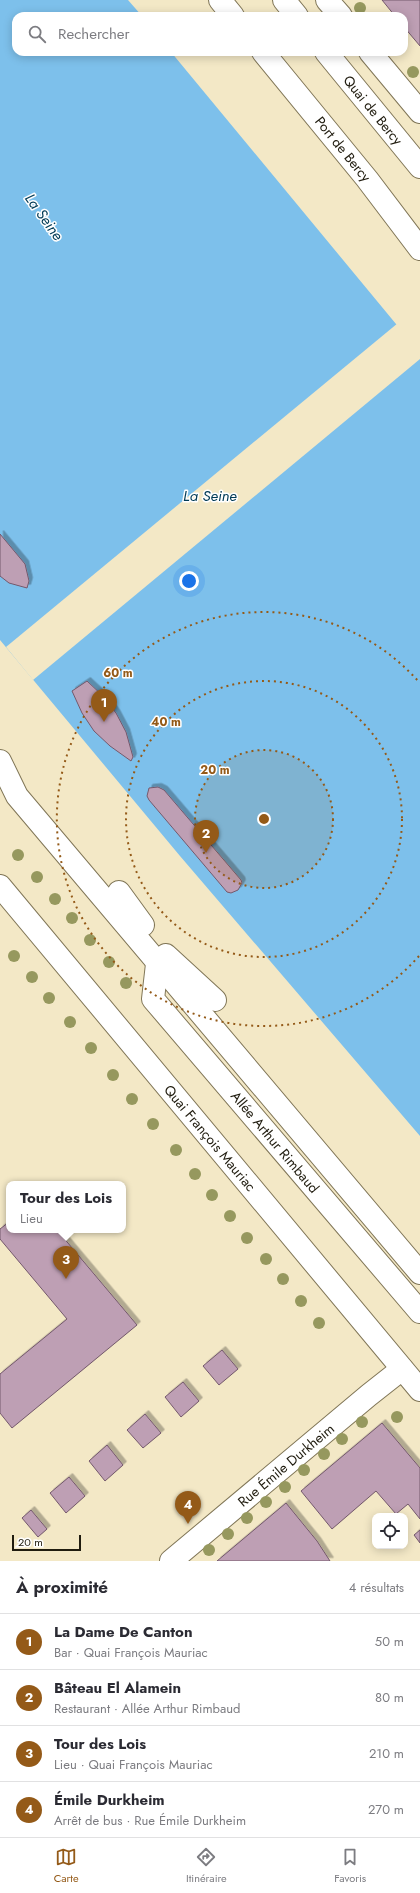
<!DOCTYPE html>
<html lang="fr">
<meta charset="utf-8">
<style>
:root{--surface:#fff;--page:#f7f7f7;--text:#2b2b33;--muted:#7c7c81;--line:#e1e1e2;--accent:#945a18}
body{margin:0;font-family:Jost,sans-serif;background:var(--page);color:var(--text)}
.controls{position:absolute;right:12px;bottom:12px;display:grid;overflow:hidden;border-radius:8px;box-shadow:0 2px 10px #0003}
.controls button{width:36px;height:36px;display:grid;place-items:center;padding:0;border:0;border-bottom:1px solid var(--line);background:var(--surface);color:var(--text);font:20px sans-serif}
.scale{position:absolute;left:12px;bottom:10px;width:69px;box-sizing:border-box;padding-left:4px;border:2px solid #201c0f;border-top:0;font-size:11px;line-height:14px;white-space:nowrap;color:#201c0f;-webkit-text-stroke:3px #fff;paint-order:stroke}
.you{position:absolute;left:189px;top:581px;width:14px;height:14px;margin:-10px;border:3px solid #fff;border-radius:50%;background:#1a73e8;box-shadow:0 0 0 6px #1a73e833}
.badge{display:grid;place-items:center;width:26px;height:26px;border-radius:50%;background:var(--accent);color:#fff;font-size:13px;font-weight:700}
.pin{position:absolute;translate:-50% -33px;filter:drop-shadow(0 1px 2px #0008)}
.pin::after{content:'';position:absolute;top:21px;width:14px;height:12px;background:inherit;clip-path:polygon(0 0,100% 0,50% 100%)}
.popup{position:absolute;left:6px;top:1181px;width:120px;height:52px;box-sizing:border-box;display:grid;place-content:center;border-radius:8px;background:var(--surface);filter:drop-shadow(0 1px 3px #0005);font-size:13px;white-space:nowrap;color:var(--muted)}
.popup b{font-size:15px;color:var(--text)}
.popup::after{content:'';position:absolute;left:50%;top:100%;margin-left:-8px;border:8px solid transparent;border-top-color:var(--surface)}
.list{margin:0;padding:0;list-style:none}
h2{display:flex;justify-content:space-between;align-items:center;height:52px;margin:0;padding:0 16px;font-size:17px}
h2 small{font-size:13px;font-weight:400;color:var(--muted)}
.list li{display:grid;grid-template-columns:26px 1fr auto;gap:12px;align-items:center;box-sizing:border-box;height:56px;padding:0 16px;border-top:1px solid var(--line)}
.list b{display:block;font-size:15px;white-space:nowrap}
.list p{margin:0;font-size:13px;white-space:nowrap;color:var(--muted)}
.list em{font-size:13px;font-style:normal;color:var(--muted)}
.icon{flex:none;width:22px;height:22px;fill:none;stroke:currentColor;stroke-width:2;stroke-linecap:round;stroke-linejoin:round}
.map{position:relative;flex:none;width:420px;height:1561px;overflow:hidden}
.search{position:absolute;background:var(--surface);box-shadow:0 2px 10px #0003;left:12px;right:12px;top:12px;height:44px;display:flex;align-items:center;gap:10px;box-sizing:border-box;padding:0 14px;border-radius:12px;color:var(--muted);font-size:15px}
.sheet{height:276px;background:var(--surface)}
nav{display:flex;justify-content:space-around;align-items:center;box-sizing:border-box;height:56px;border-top:1px solid var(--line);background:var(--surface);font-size:11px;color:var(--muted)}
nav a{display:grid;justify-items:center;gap:2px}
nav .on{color:var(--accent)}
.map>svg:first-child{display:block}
.water{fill:#7dc0eb}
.pier{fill:#f3e8c6}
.building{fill:#be9fb4;stroke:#74596c;filter:url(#shadow)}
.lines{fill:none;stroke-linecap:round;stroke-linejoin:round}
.minor-casing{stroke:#807657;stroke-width:24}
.major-casing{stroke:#807657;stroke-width:24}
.minor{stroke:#fff;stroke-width:22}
.major{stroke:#fff;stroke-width:22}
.tree{fill:#96985e}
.ring{fill:none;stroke:#945a18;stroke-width:2;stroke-dasharray:2 4}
.labels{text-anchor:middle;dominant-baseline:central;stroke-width:3;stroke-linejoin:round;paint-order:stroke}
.street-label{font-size:14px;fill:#201c0f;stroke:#fff}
.water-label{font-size:15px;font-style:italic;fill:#003a55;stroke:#fff}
.centre{fill:#945a18;stroke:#fff;stroke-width:2}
.ring-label{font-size:12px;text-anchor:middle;font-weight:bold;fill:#945a18;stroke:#fff;stroke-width:3;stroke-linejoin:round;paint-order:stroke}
</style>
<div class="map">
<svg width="420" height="1561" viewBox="0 0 420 1561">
<defs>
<filter id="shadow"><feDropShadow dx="3.5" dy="-3.5" stdDeviation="0" flood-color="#0004"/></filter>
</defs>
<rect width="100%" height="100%" fill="#f3e8c6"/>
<!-- water -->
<polygon class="water" points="0,0 128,0 142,16 16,16 16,52 171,52 420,353 420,1136 180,856 0,640"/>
<!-- pier -->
<polygon class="pier" points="398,323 420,349 420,359 33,680 6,647"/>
<!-- building -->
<g class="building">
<polygon points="382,0 420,0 420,46 404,27 404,16 395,16"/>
<polygon points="0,534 25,564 29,581 27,588 9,583 0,576"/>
<polygon points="87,681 103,696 116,713 126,732 133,757 131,761 110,746 94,731 82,713 72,691"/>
<polygon points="158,787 164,790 241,880 242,883 238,890 231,893 227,892 149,800 147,796 149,788"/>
<polygon points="9,1222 9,1230 57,1230 137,1325 12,1428 0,1413 0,1374 67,1319 0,1239 0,1229"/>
<polygon points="222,1350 238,1369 219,1385 203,1366"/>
<polygon points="183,1382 199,1401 181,1417 165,1397"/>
<polygon points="145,1414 161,1433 143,1448 127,1430"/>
<polygon points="382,1423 420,1468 420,1519 408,1504 396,1514 376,1491 332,1529 301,1491"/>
<polygon points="107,1445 123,1465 105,1481 89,1461"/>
<polygon points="69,1477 85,1496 66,1513 50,1493"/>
<polygon points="286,1503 317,1541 330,1561 217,1561"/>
<polygon points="31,1510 47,1529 38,1537 22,1518"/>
<polygon points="420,1530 420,1543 414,1535"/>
</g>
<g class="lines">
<!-- minor casing -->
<g class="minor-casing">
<g id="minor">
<polyline points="220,0 233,16"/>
<polyline points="263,52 367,179 420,249"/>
<polyline points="0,761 17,796 420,1273"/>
<polyline points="119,892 143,925"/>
<polyline points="166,955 215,1000"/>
<polyline points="163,958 157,964 153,999 420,1312"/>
<polyline points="171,1561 369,1395 402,1369"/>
</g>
</g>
<!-- major casing -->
<g class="major-casing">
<g id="major">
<polyline points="284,0 297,16"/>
<polyline points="327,0 341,16"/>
<polyline points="326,52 420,167"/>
<polyline points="370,52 420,112"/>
<polyline points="0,886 420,1390"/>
</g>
</g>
<!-- minor -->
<use href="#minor" class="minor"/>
<!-- major -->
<use href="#major" class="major"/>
</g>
<!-- trees -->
<g class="tree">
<circle cx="360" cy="8" r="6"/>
<circle cx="413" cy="72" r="6"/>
<circle cx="18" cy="855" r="6"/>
<circle cx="37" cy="877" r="6"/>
<circle cx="55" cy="899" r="6"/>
<circle cx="72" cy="918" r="6"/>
<circle cx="90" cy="940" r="6"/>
<circle cx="14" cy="956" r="6"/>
<circle cx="109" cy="962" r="6"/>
<circle cx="32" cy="977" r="6"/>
<circle cx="126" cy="983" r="6"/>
<circle cx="49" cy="998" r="6"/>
<circle cx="70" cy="1022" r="6"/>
<circle cx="91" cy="1048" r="6"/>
<circle cx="113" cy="1075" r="6"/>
<circle cx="132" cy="1099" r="6"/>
<circle cx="153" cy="1124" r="6"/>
<circle cx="176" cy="1150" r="6"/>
<circle cx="195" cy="1174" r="6"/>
<circle cx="212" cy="1195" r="6"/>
<circle cx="230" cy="1216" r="6"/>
<circle cx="247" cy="1238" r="6"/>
<circle cx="266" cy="1259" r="6"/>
<circle cx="283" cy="1279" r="6"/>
<circle cx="301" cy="1301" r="6"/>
<circle cx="319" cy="1323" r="6"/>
<circle cx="397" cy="1417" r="6"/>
<circle cx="362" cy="1422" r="6"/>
<circle cx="342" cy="1439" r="6"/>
<circle cx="324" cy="1454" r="6"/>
<circle cx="304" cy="1470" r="6"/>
<circle cx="285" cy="1487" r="6"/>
<circle cx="266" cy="1502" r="6"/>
<circle cx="247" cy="1518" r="6"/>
<circle cx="228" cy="1534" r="6"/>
<circle cx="209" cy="1550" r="6"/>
</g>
<!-- distance rings -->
<circle cx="264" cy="819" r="69" fill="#945a18" fill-opacity=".12"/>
<g class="ring">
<circle cx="264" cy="819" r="69"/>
<circle cx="264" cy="819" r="138"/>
<path d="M419 956A207 207 0 1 1 419 682"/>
</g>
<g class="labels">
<!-- street labels -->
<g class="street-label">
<text transform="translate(373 110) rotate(51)">Quai de Bercy</text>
<text transform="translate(343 149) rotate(51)">Port de Bercy</text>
<text transform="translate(210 1138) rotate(50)">Quai François Mauriac</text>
<text transform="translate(275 1142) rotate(50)">Allée Arthur Rimbaud</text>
<text transform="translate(286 1465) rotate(-40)">Rue Émile Durkheim</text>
</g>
<!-- water labels -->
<g class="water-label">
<text transform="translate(44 217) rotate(54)">La Seine</text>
<text x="210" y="496">La Seine</text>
</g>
</g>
<circle cx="264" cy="819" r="6" class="centre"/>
<g class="ring-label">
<text x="118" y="677">60 m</text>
<text x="166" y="726">40 m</text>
<text x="215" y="774">20 m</text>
</g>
</svg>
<div class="controls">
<button><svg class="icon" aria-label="locate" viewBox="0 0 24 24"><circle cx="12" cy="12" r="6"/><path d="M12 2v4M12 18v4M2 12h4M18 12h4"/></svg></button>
</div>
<div class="scale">20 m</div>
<div class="you"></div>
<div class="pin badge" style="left:104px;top:722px">1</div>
<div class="pin badge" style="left:206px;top:853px">2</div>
<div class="pin badge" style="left:66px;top:1279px">3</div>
<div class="popup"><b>Tour des Lois</b>Lieu</div>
<div class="pin badge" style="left:188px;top:1524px">4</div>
<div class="search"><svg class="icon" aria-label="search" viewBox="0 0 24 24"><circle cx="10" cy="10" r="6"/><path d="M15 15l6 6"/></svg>Rechercher</div>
</div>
<section class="sheet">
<h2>À proximité<small>4 résultats</small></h2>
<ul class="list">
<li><span class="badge">1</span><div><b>La Dame De Canton</b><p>Bar · Quai François Mauriac</p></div><em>50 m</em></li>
<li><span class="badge">2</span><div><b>Bâteau El Alamein</b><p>Restaurant · Allée Arthur Rimbaud</p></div><em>80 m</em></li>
<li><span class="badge">3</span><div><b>Tour des Lois</b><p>Lieu · Quai François Mauriac</p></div><em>210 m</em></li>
<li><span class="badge">4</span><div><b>Émile Durkheim</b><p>Arrêt de bus · Rue Émile Durkheim</p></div><em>270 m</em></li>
</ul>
</section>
<nav>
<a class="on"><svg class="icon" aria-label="map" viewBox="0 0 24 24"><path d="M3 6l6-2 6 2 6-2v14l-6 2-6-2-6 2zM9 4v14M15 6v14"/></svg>Carte</a>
<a><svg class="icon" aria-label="directions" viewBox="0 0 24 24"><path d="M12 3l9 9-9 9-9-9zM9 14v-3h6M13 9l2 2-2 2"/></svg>Itinéraire</a>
<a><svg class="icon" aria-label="saved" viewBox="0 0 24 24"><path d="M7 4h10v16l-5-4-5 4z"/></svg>Favoris</a>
</nav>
